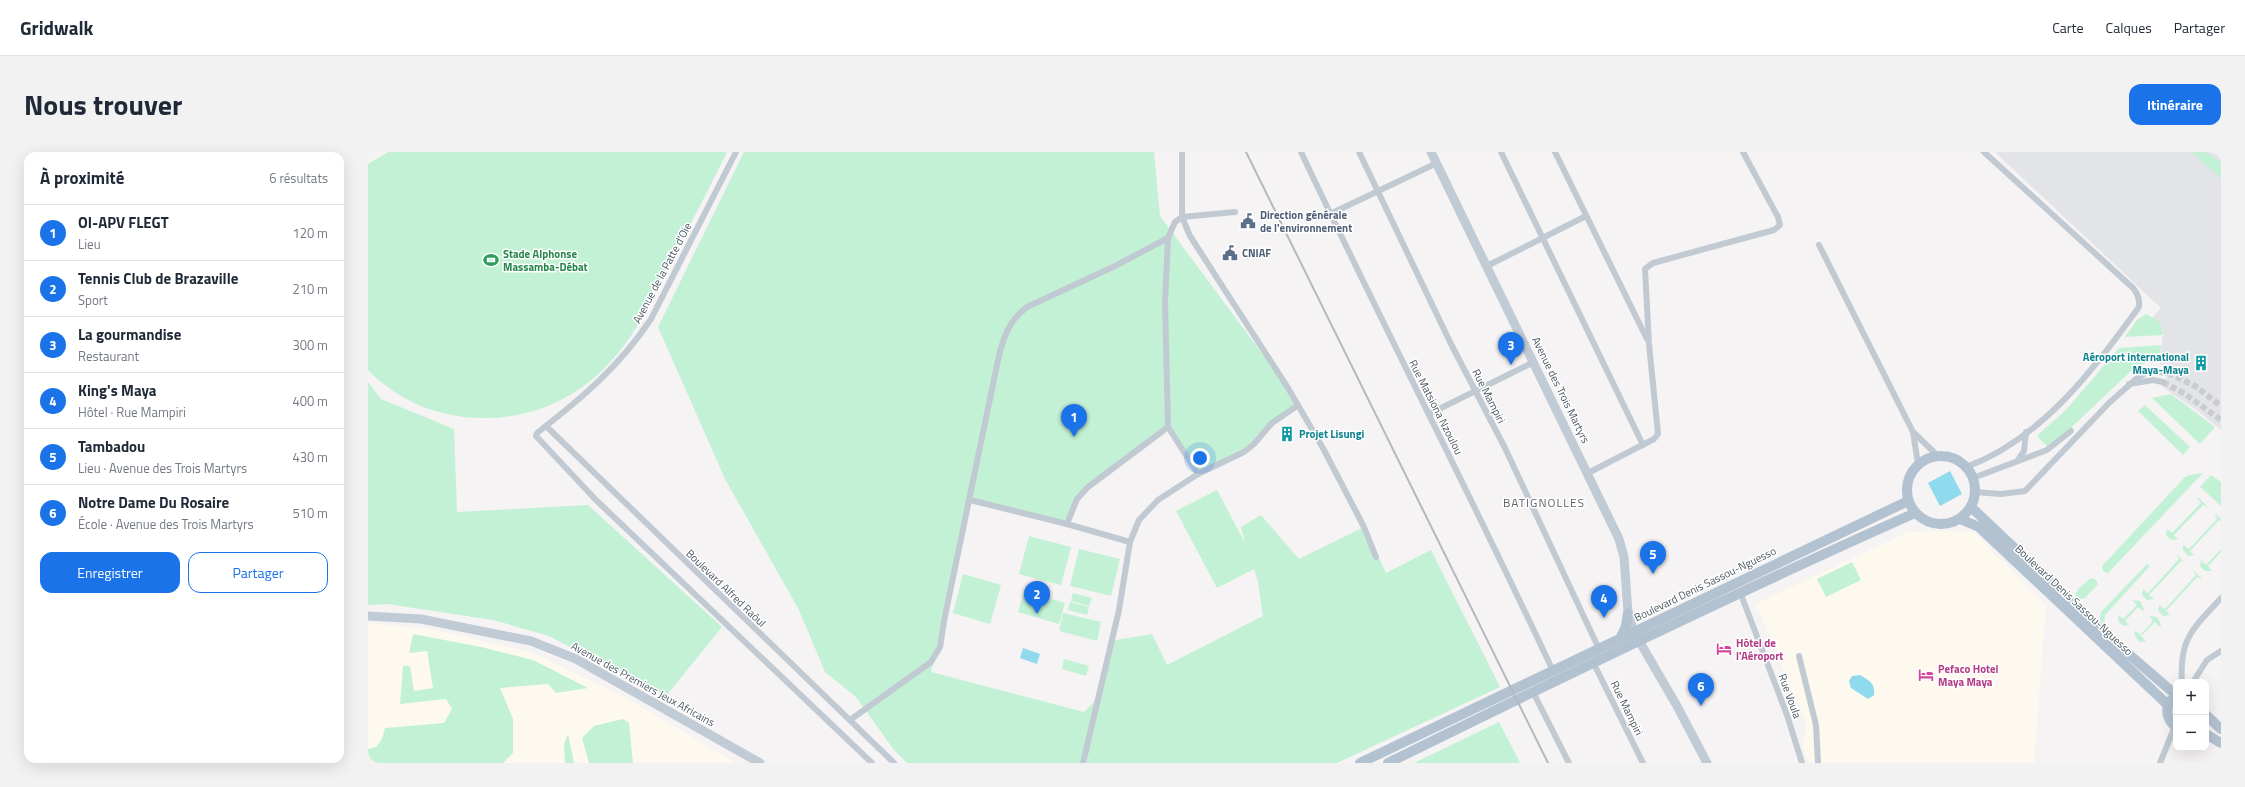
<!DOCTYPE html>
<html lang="fr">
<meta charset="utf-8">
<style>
:root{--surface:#fff;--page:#f2f2f3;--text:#1f2937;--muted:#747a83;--line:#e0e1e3;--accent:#1a73e8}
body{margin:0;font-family:"Titillium Web",sans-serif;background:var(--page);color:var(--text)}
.controls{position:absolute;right:12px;bottom:12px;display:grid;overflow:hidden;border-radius:8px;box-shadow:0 4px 16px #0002}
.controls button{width:36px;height:36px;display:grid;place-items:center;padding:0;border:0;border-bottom:1px solid var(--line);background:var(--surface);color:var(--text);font:20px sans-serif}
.you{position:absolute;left:832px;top:306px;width:14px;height:14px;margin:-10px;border:3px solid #fff;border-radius:50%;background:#1a73e8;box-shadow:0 0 0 6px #1a73e833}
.badge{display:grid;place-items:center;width:26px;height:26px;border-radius:50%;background:var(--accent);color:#fff;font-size:13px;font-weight:700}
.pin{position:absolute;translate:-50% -33px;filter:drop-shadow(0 1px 2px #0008)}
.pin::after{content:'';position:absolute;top:21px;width:14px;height:12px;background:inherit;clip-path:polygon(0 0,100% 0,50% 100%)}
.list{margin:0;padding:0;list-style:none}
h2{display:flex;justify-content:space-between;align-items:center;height:52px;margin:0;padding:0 16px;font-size:17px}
h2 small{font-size:13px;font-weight:400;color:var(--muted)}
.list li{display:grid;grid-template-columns:26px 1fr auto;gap:12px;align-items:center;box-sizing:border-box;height:56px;padding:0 16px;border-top:1px solid var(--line)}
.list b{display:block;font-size:15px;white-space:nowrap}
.list p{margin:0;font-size:13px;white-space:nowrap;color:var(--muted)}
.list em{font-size:13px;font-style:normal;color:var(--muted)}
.actions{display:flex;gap:8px;padding:12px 16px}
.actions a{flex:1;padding:9px 0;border:1px solid var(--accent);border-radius:12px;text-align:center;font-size:14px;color:var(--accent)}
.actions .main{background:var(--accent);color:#fff}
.map{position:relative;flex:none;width:1853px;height:611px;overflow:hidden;border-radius:12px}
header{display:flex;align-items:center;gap:24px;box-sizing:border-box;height:56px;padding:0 20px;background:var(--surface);border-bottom:1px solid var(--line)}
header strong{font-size:19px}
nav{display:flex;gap:22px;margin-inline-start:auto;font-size:14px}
.intro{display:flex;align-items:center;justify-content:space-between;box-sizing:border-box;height:96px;padding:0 24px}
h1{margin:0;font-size:28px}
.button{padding:10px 18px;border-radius:12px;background:var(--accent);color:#fff;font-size:14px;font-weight:700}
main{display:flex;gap:24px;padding:0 24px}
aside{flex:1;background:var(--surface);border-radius:12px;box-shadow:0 4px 16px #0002}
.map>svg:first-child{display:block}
.commercial{fill:#fdf9ef}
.airport{fill:#e2e4e7}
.green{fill:#c3f1d5}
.water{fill:#90daee}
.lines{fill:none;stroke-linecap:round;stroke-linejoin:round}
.street-tunnel{stroke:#caccce;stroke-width:6;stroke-dasharray:6 3;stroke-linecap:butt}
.street{stroke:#c1cad2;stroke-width:6}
.secondary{stroke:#c1cbd6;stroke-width:9}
.primary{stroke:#b3c2d1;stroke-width:10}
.rail{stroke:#b5b8bd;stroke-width:2}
.labels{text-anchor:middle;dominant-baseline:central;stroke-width:3;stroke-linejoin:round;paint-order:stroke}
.service-label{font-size:11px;font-weight:bold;fill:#4e5e75;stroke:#fff;text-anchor:start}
.leisure-label{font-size:11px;font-weight:bold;fill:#27864d;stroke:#fff;text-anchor:start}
.street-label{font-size:11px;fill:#4a5661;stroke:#fff}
.culture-label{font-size:11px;font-weight:bold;fill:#0d838f;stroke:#fff;text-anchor:end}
.hotel-label{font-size:11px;font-weight:bold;fill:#b23c85;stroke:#fff;text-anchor:start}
.neighbourhood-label{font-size:12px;letter-spacing:1px;fill:#5f6368;stroke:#fff}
</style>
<header>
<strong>Gridwalk</strong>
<nav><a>Carte</a><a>Calques</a><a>Partager</a></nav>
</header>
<div class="intro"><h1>Nous trouver</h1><a class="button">Itinéraire</a></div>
<main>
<aside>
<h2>À proximité<small>6 résultats</small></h2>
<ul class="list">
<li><span class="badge">1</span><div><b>OI-APV FLEGT</b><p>Lieu</p></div><em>120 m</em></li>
<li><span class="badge">2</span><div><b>Tennis Club de Brazaville</b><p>Sport</p></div><em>210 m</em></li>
<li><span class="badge">3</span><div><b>La gourmandise</b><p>Restaurant</p></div><em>300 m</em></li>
<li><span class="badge">4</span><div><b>King's Maya</b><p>Hôtel · Rue Mampiri</p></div><em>400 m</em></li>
<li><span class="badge">5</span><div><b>Tambadou</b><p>Lieu · Avenue des Trois Martyrs</p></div><em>430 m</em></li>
<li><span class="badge">6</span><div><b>Notre Dame Du Rosaire</b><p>École · Avenue des Trois Martyrs</p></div><em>510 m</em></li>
</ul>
<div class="actions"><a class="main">Enregistrer</a><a>Partager</a></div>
</aside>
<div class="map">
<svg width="1853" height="611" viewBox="0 0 1853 611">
<rect width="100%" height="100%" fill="#f5f3f3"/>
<!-- commercial -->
<g class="commercial">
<polygon points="1605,379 1678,454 1666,611 1440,611 1435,597 1438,571 1388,452 1540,380"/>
<polygon points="0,471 67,478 162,500 255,544 367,611 0,611"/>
</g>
<!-- airport -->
<polygon class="airport" points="1627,0 1853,0 1853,278 1830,259 1793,234 1803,217 1792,213 1795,178 1785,165 1793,156"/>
<!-- green -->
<g class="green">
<path d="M20 0H359C340 39 320 77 300 115 289 135 280 155 269 174 234 233 179 268 110 266 67 264 31 249 0 218V12Z"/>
<polygon points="376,0 786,0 792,64 921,238 929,254 913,265 886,292 830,322 800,275 709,347 699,372 602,348 563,520 716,560 729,547 742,489 784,482 799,513 895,464 890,430 886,417 849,436 808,359 849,338 877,391 873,375 893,363 931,407 996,375 1018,421 1063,398 1132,535 969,611 539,611 526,598 488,545 457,520 431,458 357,327 290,175"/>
<polygon points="1824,0 1837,0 1853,10 1853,27"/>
<path d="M1778 162C1787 166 1797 173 1794 183L1757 185 1769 168Z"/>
<path d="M1793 193 1792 209C1780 208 1771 213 1762 220L1689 289 1680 295 1669 284 1671 282 1698 258 1751 196Z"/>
<polygon points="0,230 13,247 86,277 89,360 220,353 354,475 298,544 181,484 125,468 20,452 0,453"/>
<polygon points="1803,242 1847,275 1832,292 1784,246"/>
<polygon points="1777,253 1822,295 1815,303 1770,259"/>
<polygon points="1835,321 1740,421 1736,420 1734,416 1735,413 1818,324"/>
<polygon points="1843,323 1853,330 1853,354 1832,335"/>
<polygon points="1829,346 1831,346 1841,356 1835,353 1806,383 1810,387 1803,388 1798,383 1799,377 1804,381 1833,351"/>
<polygon points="1846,361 1853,367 1853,370 1851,368 1822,399 1826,403 1820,404 1815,398 1815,393 1821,397 1849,367"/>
<polygon points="661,384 703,395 693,433 651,422"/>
<polygon points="711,397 752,407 743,444 702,434"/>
<polygon points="1853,397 1853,400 1840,414 1844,419 1837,419 1832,414 1833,408 1838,413"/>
<polygon points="1808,402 1818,412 1813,409 1781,443 1786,447 1779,448 1774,443 1775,437 1780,441 1811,407"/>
<polygon points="1484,410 1493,428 1458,445 1449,427"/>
<polygon points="1779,412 1782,414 1737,463 1736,473 1732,468 1733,460"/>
<polygon points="1824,417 1835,428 1829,425 1798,459 1802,463 1795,464 1790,458 1791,453 1797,457 1828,423"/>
<polygon points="595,422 633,433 622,472 585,461"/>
<polygon points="1723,426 1728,428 1730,432 1717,446 1711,448 1707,443 1711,436"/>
<polygon points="656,439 697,451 691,472 650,460"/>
<polygon points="705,441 724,446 721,454 703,449"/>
<polygon points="1764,448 1772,449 1776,457 1775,459 1770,455 1757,469 1761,473 1755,474 1751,470 1750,465 1751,463 1755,467 1769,453"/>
<polygon points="702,450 721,455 719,463 700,458"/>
<polygon points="695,461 733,470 729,489 691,479"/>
<polygon points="1781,464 1789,465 1793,472 1792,475 1787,470 1773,484 1778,489 1772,490 1768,486 1766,480 1768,479 1772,483 1785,469"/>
<polygon points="45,482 113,495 165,508 220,536 188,541 180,532 132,536 145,567 145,601 135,611 0,611 0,597 8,595 14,587 17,576 76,571 84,557 78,547 32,552 35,514 42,514 46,539 65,536 59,499 41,501"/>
<polygon points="696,507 721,514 718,524 694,517"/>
<polygon points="255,567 261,571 265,611 221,611 214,586 226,574"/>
<polygon points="1131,570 1152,611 1046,611"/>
<polygon points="200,582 206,611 197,611 196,592"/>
</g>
<!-- water -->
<g class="water">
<polygon points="1582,319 1594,342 1572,354 1560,331"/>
<polygon points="655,496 672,502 669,512 652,506"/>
<path d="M1492 523C1502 529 1507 531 1506 543L1500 547 1483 536 1481 529 1484 524Z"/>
</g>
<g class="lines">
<!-- street-tunnel -->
<g class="street-tunnel">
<polyline points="1800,221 1827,234 1853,254"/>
<polyline points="1795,230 1817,242 1853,268"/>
</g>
<!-- street -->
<g class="street">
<path d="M368 0 283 167C251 215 214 246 169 281L168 284 228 348 504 611"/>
<polyline points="814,0 814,65 822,84 920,236 956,298 996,375 1008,405"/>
<path d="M933 0C1015 174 1104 345 1185 519"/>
<polyline points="991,0 1083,192 1137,296 1231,497"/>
<polyline points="1133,0 1275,293"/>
<polyline points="1187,0 1279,187"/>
<polyline points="962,62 1069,11"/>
<polyline points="1451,93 1545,280 1570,304"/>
<polyline points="1119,114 1218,64"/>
<polyline points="1761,232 1785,228 1795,230"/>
<polyline points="1061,262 1166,210"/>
<polyline points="178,274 526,611"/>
<polyline points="1545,280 1550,312"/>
<polyline points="1650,308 1656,299 1658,280"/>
<path d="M1598 315C1674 287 1725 218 1771 155 1772 147 1770 142 1765 136L1616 0"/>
<polyline points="1220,321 1286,287 1290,282 1281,192 1277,117 1285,111 1406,78 1412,73 1410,65 1375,0"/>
<polyline points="830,322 800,275 797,150 800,86 807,70 814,65 867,60"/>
<polyline points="1605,326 1679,298 1703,279"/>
<polyline points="1607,340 1633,342 1657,339 1741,251 1768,227 1781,219 1800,221"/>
<polyline points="602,348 699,372"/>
<polyline points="762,390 699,372 709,347 720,335 800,275"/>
<polyline points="1372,440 1419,563 1434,611"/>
<polyline points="1431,504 1448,573 1450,611"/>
<polyline points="1225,510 1275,611"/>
<path d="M1814 530C1811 486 1825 477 1853 446"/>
<polyline points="1825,530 1839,508 1853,499"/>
<polyline points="1165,540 1201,611"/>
<path d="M482 568 563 510 572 495 576 469 630 208C635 186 641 168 659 155L747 114 800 86"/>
<polyline points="715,611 751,458 762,390 771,368 790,348 830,322 876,300 886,292 904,271 929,254"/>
<polyline points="1792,611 1807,574"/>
</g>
<!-- secondary -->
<g class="secondary">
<polyline points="1063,0 1251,387 1256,405 1260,461 1266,480 1309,554 1339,611"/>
<polyline points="0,464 53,467 163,489 208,507 392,611"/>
</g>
<!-- primary -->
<g class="primary">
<circle cx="1573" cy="338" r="34"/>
<polyline points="1603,355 1736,481 1808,543"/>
<polyline points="1592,367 1611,375 1800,553"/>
<polyline points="1252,487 1258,474 1260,461"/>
<path d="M1802 549C1797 559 1799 568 1808 575"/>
<polyline points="1838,563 1853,577"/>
<polyline points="1838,582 1853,591"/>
<polyline points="992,611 1540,349"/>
<path d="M1020 611C1194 525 1369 440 1547 361"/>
</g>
<!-- rail -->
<polyline class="rail" points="878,0 1180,611"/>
</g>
<!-- icons -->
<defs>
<g id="civic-bare" transform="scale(1.2)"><path d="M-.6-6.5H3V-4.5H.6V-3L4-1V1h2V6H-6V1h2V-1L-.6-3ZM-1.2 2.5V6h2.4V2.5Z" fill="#5c6f8a" stroke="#fff" stroke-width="2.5" paint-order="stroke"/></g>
<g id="stadium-bare" transform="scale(1.2)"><path d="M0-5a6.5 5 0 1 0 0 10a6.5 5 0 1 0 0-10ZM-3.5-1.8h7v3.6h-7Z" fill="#2e9e5b" stroke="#fff" stroke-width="2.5" paint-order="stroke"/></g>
<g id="building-bare" transform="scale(1.2)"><path d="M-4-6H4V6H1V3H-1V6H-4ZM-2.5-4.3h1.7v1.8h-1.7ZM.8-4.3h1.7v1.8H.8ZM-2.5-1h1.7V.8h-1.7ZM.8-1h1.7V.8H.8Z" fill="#0f9aa8" stroke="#fff" stroke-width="2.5" paint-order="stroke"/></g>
<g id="hotel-bare" transform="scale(1.2)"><path d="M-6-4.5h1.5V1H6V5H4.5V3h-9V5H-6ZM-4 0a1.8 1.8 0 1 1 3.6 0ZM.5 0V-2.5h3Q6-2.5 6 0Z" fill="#d1479c" stroke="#fff" stroke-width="2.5" paint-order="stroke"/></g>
</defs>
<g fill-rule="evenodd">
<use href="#civic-bare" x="880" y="69"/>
<use href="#civic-bare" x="862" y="101"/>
<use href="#stadium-bare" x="123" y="108"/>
<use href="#building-bare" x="1833" y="211"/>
<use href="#building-bare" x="919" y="282"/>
<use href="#hotel-bare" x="1356" y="497"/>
<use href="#hotel-bare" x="1558" y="523"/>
</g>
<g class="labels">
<!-- service labels -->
<g class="service-label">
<text x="892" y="63">Direction générale<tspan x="892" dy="13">de l'environnement</tspan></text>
<text x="874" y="101">CNIAF</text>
</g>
<!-- leisure labels -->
<g class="leisure-label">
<text x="135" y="102">Stade Alphonse<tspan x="135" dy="13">Massamba-Débat</tspan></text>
</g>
<!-- street labels -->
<g class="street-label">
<text transform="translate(294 121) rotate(-62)">Avenue de la Patte d'Oie</text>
<text transform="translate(1193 238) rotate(64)">Avenue des Trois Martyrs</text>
<text transform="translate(1121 244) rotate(63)">Rue Mampiri</text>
<text transform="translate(1068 255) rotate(63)">Rue Matsiona Nzoulou</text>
<text transform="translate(1337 432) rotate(-26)">Boulevard Denis Sassou-Nguesso</text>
<text transform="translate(358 436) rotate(44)">Boulevard Alfred Raôul</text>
<text transform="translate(1706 448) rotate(43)">Boulevard Denis Sassou-Nguesso</text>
<text transform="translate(275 532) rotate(29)">Avenue des Premiers Jeux Africains</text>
<text transform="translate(1422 544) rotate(70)">Rue Voula</text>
<text transform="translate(1259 556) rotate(64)">Rue Mampiri</text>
</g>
<!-- culture labels -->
<g class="culture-label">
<text x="1821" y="205">Aéroport international<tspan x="1821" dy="13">Maya-Maya</tspan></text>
<text x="931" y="282" text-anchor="start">Projet Lisungi</text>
</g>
<!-- hotel labels -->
<g class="hotel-label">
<text x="1368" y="491">Hôtel de<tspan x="1368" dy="13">l'Aéroport</tspan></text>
<text x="1570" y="517">Pefaco Hotel<tspan x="1570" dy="13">Maya Maya</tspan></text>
</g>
<!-- neighbourhood labels -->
<g class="neighbourhood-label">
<text x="1176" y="350">BATIGNOLLES</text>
</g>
</g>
</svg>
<div class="controls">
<button>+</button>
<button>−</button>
</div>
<div class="you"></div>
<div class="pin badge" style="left:706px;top:285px">1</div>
<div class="pin badge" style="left:669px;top:462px">2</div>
<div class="pin badge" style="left:1143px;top:213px">3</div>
<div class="pin badge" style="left:1236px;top:466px">4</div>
<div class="pin badge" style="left:1285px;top:422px">5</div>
<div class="pin badge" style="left:1333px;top:554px">6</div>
</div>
</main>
